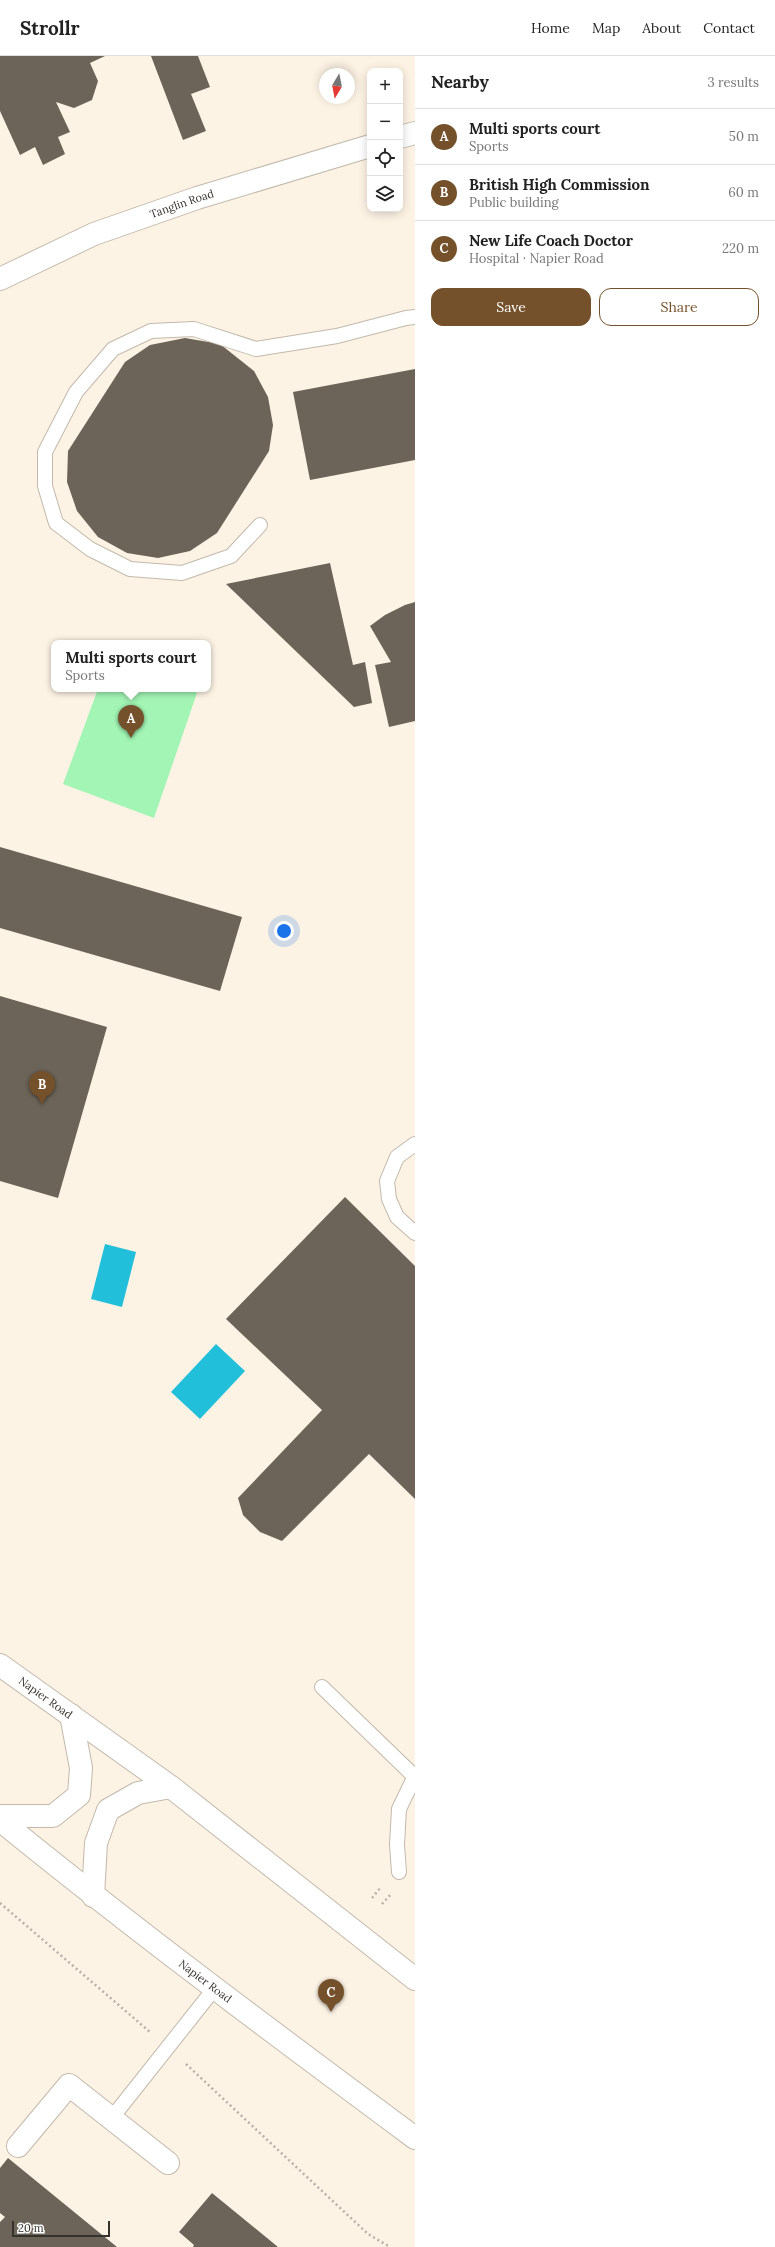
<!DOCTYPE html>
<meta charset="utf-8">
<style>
:root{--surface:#fff;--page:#f2f2f2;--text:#222;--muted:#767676;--line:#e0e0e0;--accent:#75512b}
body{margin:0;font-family:Lora,serif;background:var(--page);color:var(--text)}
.controls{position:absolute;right:12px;top:12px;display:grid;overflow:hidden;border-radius:8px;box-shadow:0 2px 10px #0003}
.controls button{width:36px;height:36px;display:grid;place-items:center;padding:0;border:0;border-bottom:1px solid var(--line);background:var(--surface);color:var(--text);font:20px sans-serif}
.compass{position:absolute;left:319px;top:12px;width:36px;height:36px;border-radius:50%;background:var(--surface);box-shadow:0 2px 10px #0003;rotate:190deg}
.scale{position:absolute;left:12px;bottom:10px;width:98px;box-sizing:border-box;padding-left:4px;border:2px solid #35322d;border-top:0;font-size:11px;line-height:14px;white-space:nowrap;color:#35322d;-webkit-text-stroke:3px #fff;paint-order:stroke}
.you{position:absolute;left:284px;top:875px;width:14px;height:14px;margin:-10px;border:3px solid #fff;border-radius:50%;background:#1a73e8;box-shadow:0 0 0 6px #1a73e833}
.badge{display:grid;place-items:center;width:26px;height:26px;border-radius:50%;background:var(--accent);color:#fff;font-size:13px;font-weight:700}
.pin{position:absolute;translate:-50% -33px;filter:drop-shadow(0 1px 2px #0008)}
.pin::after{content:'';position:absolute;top:21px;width:14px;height:12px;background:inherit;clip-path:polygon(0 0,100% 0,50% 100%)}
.popup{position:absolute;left:51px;top:584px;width:160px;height:52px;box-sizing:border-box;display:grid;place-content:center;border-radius:8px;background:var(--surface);filter:drop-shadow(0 1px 3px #0005);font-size:13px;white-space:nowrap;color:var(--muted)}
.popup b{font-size:15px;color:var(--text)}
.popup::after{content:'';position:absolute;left:50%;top:100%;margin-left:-8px;border:8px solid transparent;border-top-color:var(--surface)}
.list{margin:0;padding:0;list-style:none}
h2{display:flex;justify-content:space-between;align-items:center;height:52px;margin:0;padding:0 16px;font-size:17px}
h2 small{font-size:13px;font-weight:400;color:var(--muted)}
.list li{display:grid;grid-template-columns:26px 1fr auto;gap:12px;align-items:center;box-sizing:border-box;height:56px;padding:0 16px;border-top:1px solid var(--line)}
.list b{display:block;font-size:15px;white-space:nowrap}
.list p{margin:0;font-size:13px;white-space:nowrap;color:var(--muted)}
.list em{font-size:13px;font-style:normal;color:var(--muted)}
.actions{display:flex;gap:8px;padding:12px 16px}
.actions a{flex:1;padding:9px 0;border:1px solid var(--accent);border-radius:12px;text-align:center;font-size:14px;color:var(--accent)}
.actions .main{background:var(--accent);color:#fff}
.icon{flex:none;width:22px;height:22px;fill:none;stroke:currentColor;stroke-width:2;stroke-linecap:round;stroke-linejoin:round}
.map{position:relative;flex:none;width:415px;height:2191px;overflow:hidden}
header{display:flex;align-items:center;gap:24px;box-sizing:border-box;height:56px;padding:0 20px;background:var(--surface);border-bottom:1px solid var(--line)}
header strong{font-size:19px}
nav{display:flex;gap:22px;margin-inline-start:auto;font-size:14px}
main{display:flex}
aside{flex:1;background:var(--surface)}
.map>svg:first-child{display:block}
.green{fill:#a2f5b4}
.water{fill:#22bfdb}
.building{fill:#6c6458}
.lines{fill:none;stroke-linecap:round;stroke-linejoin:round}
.service-casing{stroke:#c2b9ac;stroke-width:16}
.minor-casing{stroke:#c2b9ac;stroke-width:24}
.primary-casing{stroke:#c2b9ac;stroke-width:24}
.path{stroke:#b8b0a6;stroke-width:2.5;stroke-dasharray:2 3;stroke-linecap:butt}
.service{stroke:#fff;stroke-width:14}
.minor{stroke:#fff;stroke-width:22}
.primary{stroke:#fff;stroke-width:22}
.labels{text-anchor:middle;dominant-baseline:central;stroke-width:4;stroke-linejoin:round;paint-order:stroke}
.street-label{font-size:11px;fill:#35322d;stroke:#fff}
</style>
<header>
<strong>Strollr</strong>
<nav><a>Home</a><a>Map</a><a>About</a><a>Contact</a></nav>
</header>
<main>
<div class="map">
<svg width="415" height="2191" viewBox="0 0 415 2191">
<rect width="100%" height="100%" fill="#fdf3e5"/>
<!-- green -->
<polygon class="green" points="98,633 189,633 197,637 154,762 63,728"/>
<!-- water -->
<g class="water">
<polygon points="105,1188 136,1196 122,1251 91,1243"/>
<polygon points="216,1288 245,1315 200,1363 171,1336"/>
</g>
<!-- building -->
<g class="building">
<polygon points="0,0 105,0 90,7 98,25 92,44 74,52 56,46 70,76 58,81 65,98 43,109 35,91 20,99 0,55"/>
<polygon points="151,0 198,0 210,31 191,38 206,75 183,84"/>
<polygon points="185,282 220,288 254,315 268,341 273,369 269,395 217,477 190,495 158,502 127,497 98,481 77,455 67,426 68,395 125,306 150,289"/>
<polygon points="415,313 415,404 310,424 293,336"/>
<polygon points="330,507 353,609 365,606 372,647 354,651 226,528"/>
<polygon points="415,546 415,665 389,671 375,609 391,606 370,570 385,559 405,549"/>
<polygon points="0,791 242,861 220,935 0,872"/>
<polygon points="0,940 107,971 58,1142 0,1125"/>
<polygon points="345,1141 415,1210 415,1443 369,1398 282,1485 260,1476 243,1459 238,1442 322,1354 226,1263"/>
<polygon points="8,2102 117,2191 0,2191 0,2166 5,2161 0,2157 0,2112"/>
<polygon points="212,2137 278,2191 193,2191 194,2189 179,2176"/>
</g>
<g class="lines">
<!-- service casing -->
<g class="service-casing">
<g id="service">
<polyline points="260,469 231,500 182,517 130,513 90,493 56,467 45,430 45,396 76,336 113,293 151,275 194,273 256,293 337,280 406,262 415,261"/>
<polyline points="415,1088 397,1101 387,1125 389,1143 397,1161 415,1177"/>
<polyline points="322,1631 415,1721"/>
<polyline points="399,1816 397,1789 399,1753 412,1726 415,1725"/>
<polyline points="111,2063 214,1933"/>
</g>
</g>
<!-- minor casing -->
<g class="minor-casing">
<polyline id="minor" points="18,2090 69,2029 168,2107"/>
</g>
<!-- primary casing -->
<g class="primary-casing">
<g id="primary">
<polyline points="400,81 415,77"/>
<path id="s1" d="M0 223 94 178 197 142 370 90"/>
<path id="s2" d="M0 1609 171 1731 415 1923"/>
<polyline points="0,1760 53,1760 79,1739 81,1712 71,1659"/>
<path id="s3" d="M0 1764C135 1874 275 1978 415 2082"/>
<polyline points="93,1840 96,1787 108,1754 138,1737 171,1731"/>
</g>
</g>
<!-- path -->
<g class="path">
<polyline points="372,1842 381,1831"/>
<polyline points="0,1847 150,1976"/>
<polyline points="382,1848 391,1838"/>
<polyline points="186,2008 368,2178 390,2191"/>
</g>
<!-- service -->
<use href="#service" class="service"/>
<!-- minor -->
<use href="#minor" class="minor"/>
<!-- primary -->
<use href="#primary" class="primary"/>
</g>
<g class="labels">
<!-- street labels -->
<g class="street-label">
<text stroke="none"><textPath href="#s1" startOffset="197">Tanglin Road</textPath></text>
<text stroke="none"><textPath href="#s2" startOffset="56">Napier Road</textPath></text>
<text stroke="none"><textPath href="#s3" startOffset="261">Napier Road</textPath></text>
</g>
</g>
</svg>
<div class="controls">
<button>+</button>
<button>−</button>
<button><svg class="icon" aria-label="locate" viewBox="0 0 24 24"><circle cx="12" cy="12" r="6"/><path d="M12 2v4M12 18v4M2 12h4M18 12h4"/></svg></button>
<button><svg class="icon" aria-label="layers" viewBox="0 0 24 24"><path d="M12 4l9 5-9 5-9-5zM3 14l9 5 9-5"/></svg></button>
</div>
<svg class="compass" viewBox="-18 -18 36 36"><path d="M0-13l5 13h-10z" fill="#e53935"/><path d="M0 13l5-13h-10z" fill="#767676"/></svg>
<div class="scale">20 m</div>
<div class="you"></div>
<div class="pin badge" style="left:131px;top:682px">A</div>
<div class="popup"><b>Multi sports court</b>Sports</div>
<div class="pin badge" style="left:42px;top:1048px">B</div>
<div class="pin badge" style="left:331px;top:1956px">C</div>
</div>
<aside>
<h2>Nearby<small>3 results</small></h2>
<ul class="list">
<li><span class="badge">A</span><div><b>Multi sports court</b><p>Sports</p></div><em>50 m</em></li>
<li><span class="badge">B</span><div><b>British High Commission</b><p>Public building</p></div><em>60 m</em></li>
<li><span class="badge">C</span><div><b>New Life Coach Doctor</b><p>Hospital · Napier Road</p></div><em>220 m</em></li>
</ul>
<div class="actions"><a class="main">Save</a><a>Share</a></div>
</aside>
</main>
